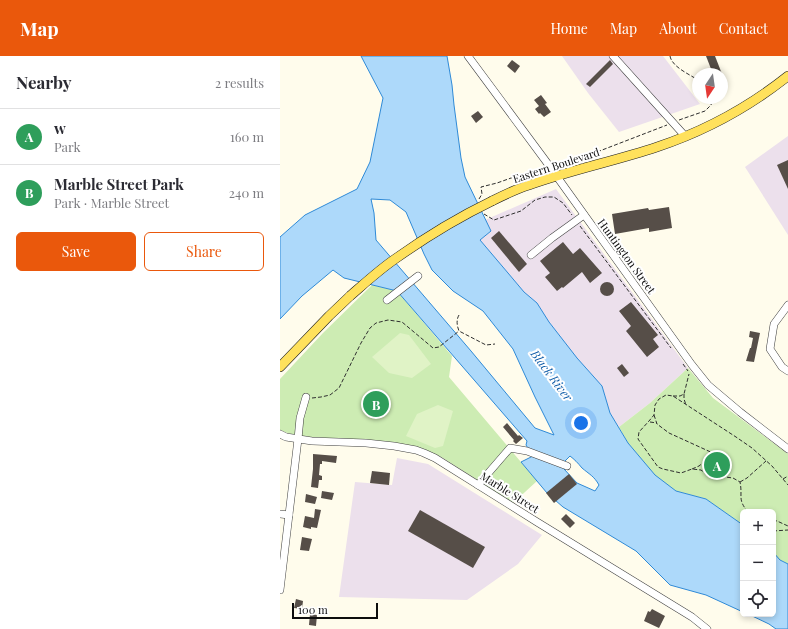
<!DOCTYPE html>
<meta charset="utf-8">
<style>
:root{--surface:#fff;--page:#f2f2f3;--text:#2b2b33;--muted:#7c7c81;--line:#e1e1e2;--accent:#ea580c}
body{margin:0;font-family:"Playfair Display",serif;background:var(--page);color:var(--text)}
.controls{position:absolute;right:12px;bottom:12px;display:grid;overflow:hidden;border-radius:6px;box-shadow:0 2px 6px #0003}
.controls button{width:36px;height:36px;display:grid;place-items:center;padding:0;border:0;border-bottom:1px solid var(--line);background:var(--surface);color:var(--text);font:20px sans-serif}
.compass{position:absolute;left:412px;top:12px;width:36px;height:36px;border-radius:50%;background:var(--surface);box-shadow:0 2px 6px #0003;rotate:193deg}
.scale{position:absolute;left:12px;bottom:10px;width:86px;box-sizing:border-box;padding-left:4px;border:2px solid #0d0d0d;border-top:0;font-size:11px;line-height:14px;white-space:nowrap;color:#0d0d0d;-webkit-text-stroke:3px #fff;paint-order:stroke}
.you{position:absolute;left:301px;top:367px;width:14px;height:14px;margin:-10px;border:3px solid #fff;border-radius:50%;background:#1a73e8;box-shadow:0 0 0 6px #1a73e833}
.badge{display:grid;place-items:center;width:26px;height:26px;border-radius:50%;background:var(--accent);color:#fff;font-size:13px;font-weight:700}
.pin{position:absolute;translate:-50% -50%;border:2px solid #fff;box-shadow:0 1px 4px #0006}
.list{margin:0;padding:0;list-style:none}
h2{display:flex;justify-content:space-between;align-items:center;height:52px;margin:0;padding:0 16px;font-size:17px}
h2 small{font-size:13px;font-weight:400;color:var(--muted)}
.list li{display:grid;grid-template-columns:26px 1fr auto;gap:12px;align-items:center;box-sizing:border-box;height:56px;padding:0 16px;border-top:1px solid var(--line)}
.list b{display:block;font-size:15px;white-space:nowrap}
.list p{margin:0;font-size:13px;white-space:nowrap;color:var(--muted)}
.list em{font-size:13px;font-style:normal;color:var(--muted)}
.actions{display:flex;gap:8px;padding:12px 16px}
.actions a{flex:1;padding:9px 0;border:1px solid var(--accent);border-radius:6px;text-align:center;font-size:14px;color:var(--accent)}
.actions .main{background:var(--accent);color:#fff}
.icon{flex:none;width:22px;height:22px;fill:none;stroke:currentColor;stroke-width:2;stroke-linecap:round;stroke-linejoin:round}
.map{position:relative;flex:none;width:508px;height:573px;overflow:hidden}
header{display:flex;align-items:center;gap:24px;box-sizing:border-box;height:56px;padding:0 20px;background:var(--accent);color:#fff}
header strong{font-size:19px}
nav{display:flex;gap:22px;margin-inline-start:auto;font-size:14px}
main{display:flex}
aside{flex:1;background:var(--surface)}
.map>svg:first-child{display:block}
.industrial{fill:#ece0ec}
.green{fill:#cdecb3}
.pitch{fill:#e0f3c6}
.water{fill:#add9fa;stroke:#2f8ad7;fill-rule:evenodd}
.building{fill:#564e48}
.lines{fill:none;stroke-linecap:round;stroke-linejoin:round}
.minor-casing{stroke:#404040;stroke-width:8}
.major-casing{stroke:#1e1e1e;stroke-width:10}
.path{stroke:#2f2f2f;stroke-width:1;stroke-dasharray:4 2;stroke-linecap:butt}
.minor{stroke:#fff;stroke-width:7}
.major{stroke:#ffe15c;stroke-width:9}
.major-bridge-casing{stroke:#1e1e1e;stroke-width:10;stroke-linecap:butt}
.major-bridge{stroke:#ffe15c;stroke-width:9}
.labels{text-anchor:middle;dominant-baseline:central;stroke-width:4;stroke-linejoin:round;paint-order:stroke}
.street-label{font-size:11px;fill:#0d0d0d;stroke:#fff}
.water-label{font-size:12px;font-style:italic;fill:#0d5ba7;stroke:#fff}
</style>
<header>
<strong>Map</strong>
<nav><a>Home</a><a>Map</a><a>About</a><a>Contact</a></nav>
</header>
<main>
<aside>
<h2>Nearby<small>2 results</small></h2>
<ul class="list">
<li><span class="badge" style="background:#2e9e5b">A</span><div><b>w</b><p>Park</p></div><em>160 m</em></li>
<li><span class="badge" style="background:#2e9e5b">B</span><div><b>Marble Street Park</b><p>Park · Marble Street</p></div><em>240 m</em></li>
</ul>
<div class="actions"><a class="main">Save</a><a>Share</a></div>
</aside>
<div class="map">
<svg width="508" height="573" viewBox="0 0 508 573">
<rect width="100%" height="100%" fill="#fffcec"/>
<!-- industrial -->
<g class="industrial">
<polygon points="282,0 383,0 420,48 339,76 308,37"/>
<polygon points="508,80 508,179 465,111"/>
<polygon points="276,133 408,312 370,347 339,371 330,357 322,330 297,303 269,266 200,184 211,175 205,164"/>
<polygon points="117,402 148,408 262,479 238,508 187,544 59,541 75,426 112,429"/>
</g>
<!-- green -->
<g class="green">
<path d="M92 229 117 235 172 300 169 321 257 425 233 447 163 402C127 384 87 385 48 382 32 381 14 381 0 374V323L43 277Z"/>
<polygon points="408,312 433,342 508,398 508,508 500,504 493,496 493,456 463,456 463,469 426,443 396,435 375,420 348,387 339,371 370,347"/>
</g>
<!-- pitch -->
<g class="pitch">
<polygon points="120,277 129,279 151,308 132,322 109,317 92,301"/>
<polygon points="158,349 173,355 163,390 155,392 126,380 137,358"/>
</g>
<!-- water -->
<g class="water">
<path d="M81 0H167L172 29 174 49 181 102 185 121 211 175 200 184 228 217 244 236 257 247 269 266 297 302 322 330 330 357 348 387 375 419 396 435 426 443 463 469V556L426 539 390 529 356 495 283 451 267 437 241 406 253 400 246 389 247 385 117 235 64 222 53 214 22 240 0 263V181L25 159 77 133 90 106 103 42ZM91 143 110 144 126 156 144 198 152 214 173 235 203 255 233 293 255 341 274 379 255 372 191 295 96 184 94 157ZM290 400C294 403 298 407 302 412 309 418 314 420 319 429L315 435 297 427 284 413V406Z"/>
<polygon points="493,496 500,504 508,508 508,573 496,573 489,568 468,558 493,558"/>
</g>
<!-- building -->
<g class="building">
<polygon points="426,0 435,0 442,18 433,18"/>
<polygon points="232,4 240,10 235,17 227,10"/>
<polygon points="330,4 333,8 310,31 306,28"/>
<polygon points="261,39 267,47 265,48 271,56 264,61 260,57 259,58 255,53 259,50 254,44"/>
<polygon points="198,55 203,61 196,67 191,60"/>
<polygon points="508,104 508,133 497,109"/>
<polygon points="389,151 392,172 369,176 369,172 335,178 332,158 368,152 369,154"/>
<polygon points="219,175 247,208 239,216 211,182"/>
<polygon points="283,186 293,198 300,192 322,217 310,227 302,216 283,232 282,231 277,235 265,221 270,217 260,205"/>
<circle cx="327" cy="233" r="7"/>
<polygon points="351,246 378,279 373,283 379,291 367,301 346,275 351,270 339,255"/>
<polygon points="470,275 480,277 474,306 466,305 470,292 471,292 473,282 469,281"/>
<polygon points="342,308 349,317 344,321 337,312"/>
<polygon points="227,367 238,380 239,379 243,382 236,388 233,385 234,384 223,371"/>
<polygon points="33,398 57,400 56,407 42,405 42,408 40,408 39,419 42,420 42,424 39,424 38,432 31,431 33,413"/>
<polygon points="92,415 110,417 109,429 90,427"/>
<polygon points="289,418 297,428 274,447 266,437"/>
<polygon points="42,435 54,437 52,444 41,442"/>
<polygon points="26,438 37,441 35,448 25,446"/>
<polygon points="35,453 41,454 37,472 31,471 31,473 23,471 25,460 34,462"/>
<polygon points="140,454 205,491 193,512 128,475"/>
<polygon points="286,458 295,467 290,472 281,463"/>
<polygon points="22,481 32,483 29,495 20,494"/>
<polygon points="16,543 23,545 22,553 14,552"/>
<polygon points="372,553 385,560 379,572 364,565 368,555 370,556"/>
<polygon points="30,558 37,559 36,570 29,569"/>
</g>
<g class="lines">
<!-- minor casing -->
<g class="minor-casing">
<g id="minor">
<polyline points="188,0 265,104 412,309 428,329 460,356 508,393"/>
<polyline points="333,0 405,80"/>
<polyline points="251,199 272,182 304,159"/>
<polyline points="107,244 138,220"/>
<polyline points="508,249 494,268 490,293 502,311 508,315"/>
<polyline points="0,378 6,381 32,385 86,387 114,390 136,394 144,397 155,402 257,466 412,561 427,573"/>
<polyline points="198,429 230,392 247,395 287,410"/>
<polyline points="0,458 9,459"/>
<polyline points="0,534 18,383 20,362 26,341"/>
</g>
</g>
<!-- major casing -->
<g class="major-casing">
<g id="major">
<path d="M212 145C224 139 236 133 249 129 291 114 335 105 377 91 425 75 469 51 508 20"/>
<polyline points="0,311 49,260 70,240"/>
</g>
</g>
<!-- path -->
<g class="path">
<path d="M390 0C392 11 409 18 418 24"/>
<polyline points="399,64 425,55 431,49 433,42"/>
<polyline points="278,111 387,69"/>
<polyline points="199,143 202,138 201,131 217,127 248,116 265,114"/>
<polyline points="204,158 214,164 241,155 255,144 265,141 274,141 283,147 292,159"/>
<polyline points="300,170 391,292"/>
<path d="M179 259C176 264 177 270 179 275L206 289 215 288"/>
<polyline points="403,308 408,315"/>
<polyline points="404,338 404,343 406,349"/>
<polyline points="393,340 400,340 404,338 409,318"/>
<polyline points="32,342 41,341 50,339 59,332 81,287 90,272 96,267 108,264 122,266 153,292 159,291 179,275"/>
<polyline points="374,359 377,368 389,377 435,398 447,409 449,415 445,421"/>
<polyline points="370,366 377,367"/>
<polyline points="412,413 419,410 434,398"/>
<polyline points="503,423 508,420"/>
<polyline points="460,426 467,422 486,405"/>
<path d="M468 456C457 443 463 441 460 426L453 422 445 421H436L429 420 421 414 412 413 401 417 383 413 378 411 358 383 359 376 369 365 374 359 375 349 379 343 386 339 393 340 456 381 472 392 492 410 508 429"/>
<polyline points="493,464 497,465 508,470"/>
<polyline points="493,475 508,474"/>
</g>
<!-- minor -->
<use href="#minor" class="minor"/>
<!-- major -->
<use href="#major" class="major"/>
<!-- major-bridge casing -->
<g class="major-bridge-casing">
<path id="major-bridge" d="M70 240C85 227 99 214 115 203 146 181 179 161 212 145"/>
</g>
<!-- major-bridge -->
<use href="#major-bridge" class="major-bridge"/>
</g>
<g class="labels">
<!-- street labels -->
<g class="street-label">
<text transform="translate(276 109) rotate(-18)">Eastern Boulevard</text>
<text transform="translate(347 200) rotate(54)">Huntington Street</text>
<text transform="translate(230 436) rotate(32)">Marble Street</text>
</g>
<!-- water labels -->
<g class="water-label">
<text transform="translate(272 319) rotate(53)">Black River</text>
</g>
</g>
</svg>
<div class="controls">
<button>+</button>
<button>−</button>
<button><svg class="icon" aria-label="locate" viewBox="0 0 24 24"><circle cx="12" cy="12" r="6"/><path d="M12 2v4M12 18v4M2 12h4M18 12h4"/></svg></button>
</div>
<svg class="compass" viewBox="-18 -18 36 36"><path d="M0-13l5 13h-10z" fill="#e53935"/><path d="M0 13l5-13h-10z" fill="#7c7c81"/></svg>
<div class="scale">100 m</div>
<div class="you"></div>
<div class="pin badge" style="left:437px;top:409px;background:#2e9e5b">A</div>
<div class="pin badge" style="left:96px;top:348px;background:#2e9e5b">B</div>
</div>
</main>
